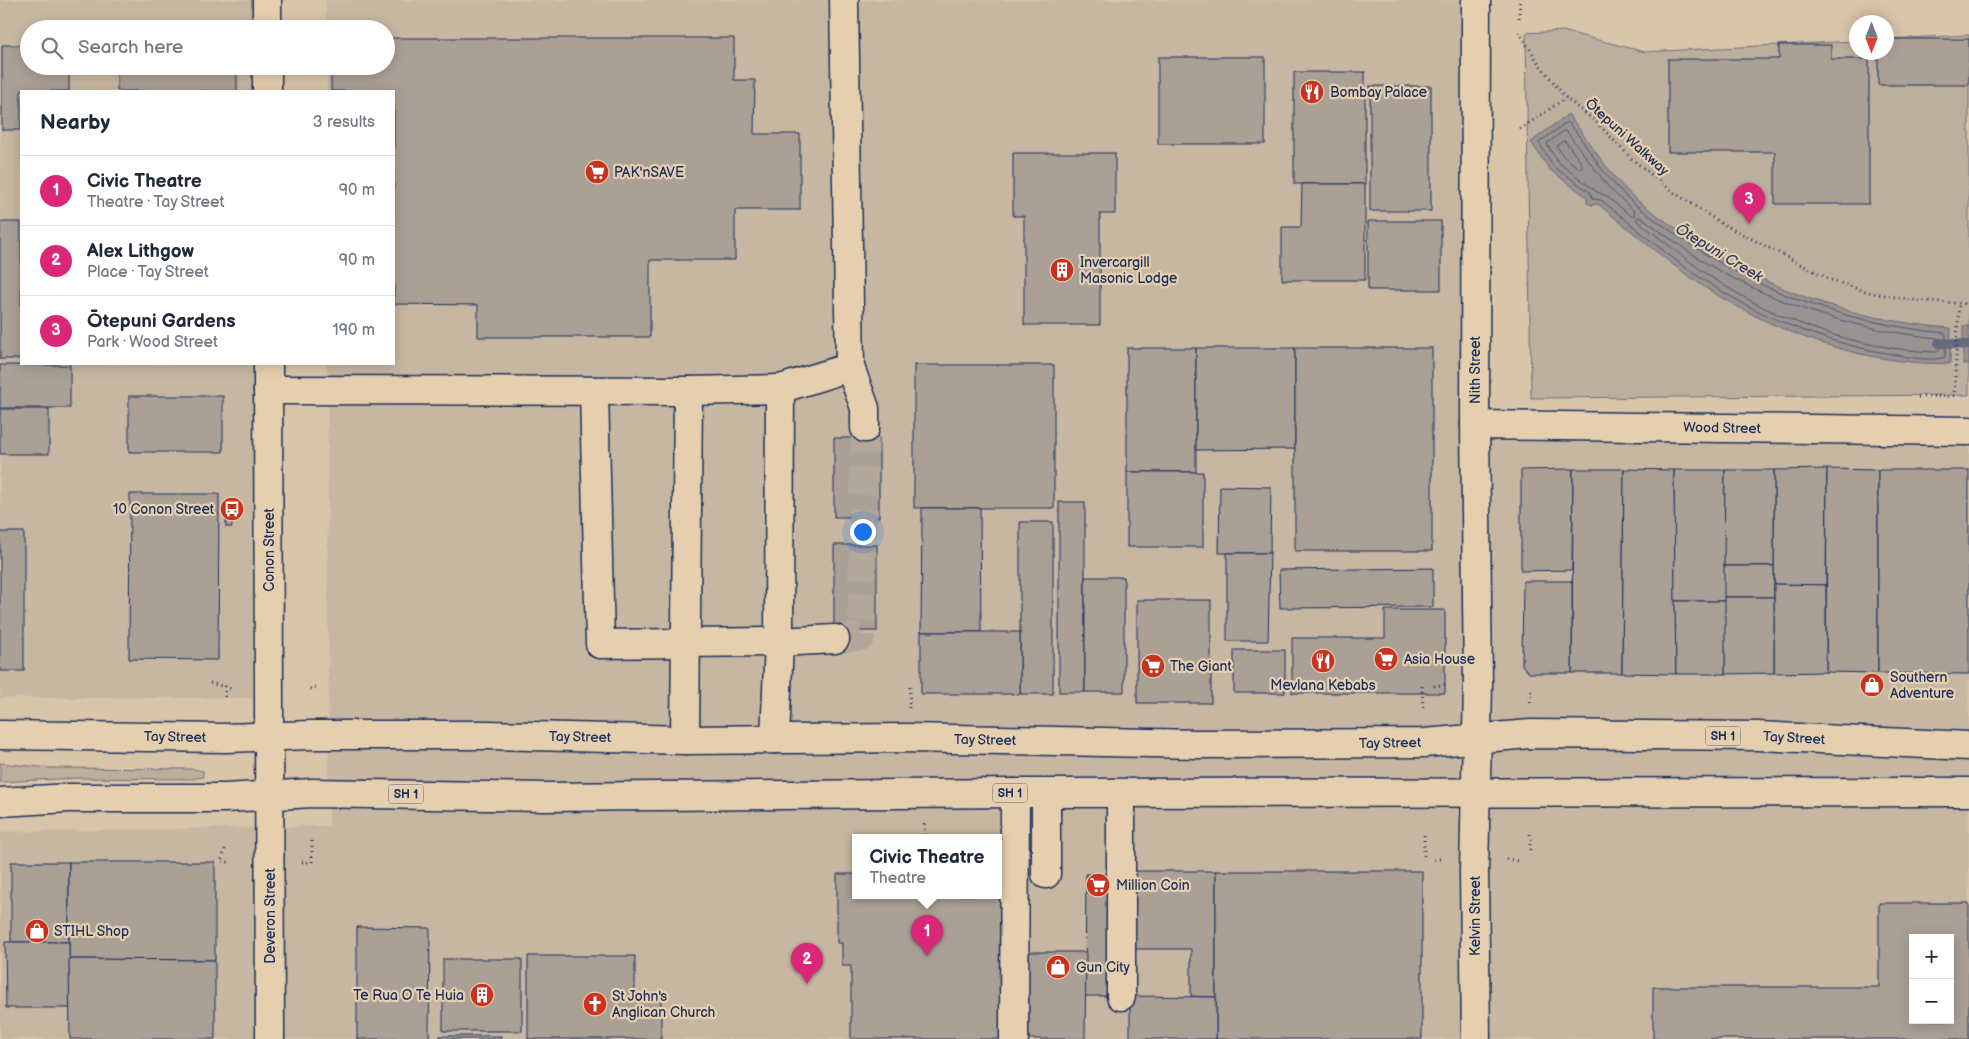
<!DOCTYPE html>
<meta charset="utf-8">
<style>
:root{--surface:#fff;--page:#f2f2f3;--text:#1f2937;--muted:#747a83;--line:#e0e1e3;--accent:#db2777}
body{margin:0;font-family:"Balsamiq Sans",sans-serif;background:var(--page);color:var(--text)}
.controls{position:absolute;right:15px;bottom:15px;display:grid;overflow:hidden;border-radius:0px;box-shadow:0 2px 12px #0003}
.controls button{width:45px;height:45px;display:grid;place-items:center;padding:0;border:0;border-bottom:1px solid var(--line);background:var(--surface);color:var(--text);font:25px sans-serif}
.compass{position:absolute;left:1849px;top:15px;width:45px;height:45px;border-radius:50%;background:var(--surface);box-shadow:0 2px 12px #0003;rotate:180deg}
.you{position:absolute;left:862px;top:531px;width:18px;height:18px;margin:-12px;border:4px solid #fff;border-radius:50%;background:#1a73e8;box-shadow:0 0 0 8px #1a73e833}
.badge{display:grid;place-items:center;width:32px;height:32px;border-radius:50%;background:var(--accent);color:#fff;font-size:16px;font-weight:700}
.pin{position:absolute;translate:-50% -41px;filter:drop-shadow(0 1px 2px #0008)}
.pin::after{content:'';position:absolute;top:26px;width:18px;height:15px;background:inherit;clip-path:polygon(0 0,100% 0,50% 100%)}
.popup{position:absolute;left:852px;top:834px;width:150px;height:65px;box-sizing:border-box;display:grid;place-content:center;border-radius:0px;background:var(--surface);filter:drop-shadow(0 1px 4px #0005);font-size:16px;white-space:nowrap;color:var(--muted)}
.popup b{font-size:19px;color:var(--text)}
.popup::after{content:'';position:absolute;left:50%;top:100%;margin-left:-10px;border:10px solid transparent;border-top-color:var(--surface)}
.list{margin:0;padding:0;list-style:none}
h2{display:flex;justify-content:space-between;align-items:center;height:65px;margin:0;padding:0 20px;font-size:21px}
h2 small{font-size:16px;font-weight:400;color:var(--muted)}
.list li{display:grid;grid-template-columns:32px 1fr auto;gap:15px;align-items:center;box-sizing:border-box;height:70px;padding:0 20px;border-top:1px solid var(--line)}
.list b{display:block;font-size:19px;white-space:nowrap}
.list p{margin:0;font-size:16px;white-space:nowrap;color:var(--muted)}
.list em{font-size:16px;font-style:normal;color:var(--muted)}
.icon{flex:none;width:28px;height:28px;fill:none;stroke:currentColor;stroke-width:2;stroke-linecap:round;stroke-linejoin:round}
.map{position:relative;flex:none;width:1969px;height:1039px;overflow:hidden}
.search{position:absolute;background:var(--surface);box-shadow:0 2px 12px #0003;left:20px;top:20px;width:375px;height:55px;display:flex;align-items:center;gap:12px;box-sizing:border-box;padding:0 18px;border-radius:28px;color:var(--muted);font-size:19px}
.panel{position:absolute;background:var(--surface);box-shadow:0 2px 12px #0003;left:20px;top:90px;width:375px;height:275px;border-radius:0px}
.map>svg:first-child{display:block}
.built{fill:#c7b7a2;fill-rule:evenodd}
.green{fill:#bdaf9e;stroke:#6c6f7e}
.water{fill:#989290;stroke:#666a7c}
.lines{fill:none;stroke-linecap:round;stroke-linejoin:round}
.shore{stroke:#4d5772;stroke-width:1}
.stream{stroke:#666a7c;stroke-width:10}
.building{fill:#aaa096;stroke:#1b2f5e;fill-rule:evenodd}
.minor-tunnel{stroke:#b3a79a;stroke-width:28;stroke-dasharray:28 14;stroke-linecap:butt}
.minor-casing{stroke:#1b2f5e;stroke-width:31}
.highway-casing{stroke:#1b2f5e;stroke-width:31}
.path{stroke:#1b2f5e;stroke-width:3;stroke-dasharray:1 4;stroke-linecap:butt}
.minor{stroke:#e5cfae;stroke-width:28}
.highway{stroke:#e5cfae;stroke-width:28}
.labels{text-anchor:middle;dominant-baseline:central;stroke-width:4.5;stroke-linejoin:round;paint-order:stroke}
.shield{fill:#e5cfae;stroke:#585f76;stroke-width:1}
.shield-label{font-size:12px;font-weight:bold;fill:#1b2f5e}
.poi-label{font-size:14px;fill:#1b2f5e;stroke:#e5cfae;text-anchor:start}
.street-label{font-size:14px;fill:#1b2f5e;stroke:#e5cfae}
.water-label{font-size:15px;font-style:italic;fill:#2e3e66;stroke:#e5cfae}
</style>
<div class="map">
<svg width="1969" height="1039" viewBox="0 0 1969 1039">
<rect width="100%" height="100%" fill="#d9c5a9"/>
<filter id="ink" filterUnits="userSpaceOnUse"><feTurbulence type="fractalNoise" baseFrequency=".02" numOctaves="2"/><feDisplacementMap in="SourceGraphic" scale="10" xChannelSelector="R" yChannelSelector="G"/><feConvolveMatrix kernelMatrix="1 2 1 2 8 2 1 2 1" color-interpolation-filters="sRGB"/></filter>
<g filter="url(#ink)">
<!-- built -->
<g class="built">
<polygon points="0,0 253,0 253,29 29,29 29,66 253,66 253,91 21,91 21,364 253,364 253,698 0,698"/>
<path d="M326 0H1481V436L1969 445V1039H0V832L329 826 327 364H394V91H327V66H386V29H326ZM856 837H998V895H856ZM1913 938H1950V1020H1913Z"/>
</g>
<!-- green -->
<g class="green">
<polygon points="1563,31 1645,52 1856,41 1856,52 1886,52 1887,39 1969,35 1969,395 1531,398 1526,33"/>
<polygon points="0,763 50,768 193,769 203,771 203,777 191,779 76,778 0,782"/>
</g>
<!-- water -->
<g class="water">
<path d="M1568 114C1585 136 1600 160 1618 181 1634 200 1654 213 1674 227 1758 287 1848 320 1951 328L1950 364C1937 363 1924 364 1912 362 1840 356 1767 327 1706 288 1668 263 1633 232 1598 204L1592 205 1587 203V197L1550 170 1531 142Z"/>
<rect x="1963" y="326" width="6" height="38"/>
</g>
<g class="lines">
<!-- shore -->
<g class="shore">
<path d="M1568 122C1585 142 1598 167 1616 186 1633 205 1654 219 1674 233 1757 293 1844 322 1944 333L1946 335 1945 357C1932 362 1906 357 1892 354 1828 344 1765 319 1710 284 1671 260 1637 228 1601 200L1593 199 1590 192 1554 167 1539 143Z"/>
<polygon points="1564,131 1567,132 1610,189 1635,212 1634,216 1631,216 1605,195 1597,192 1558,162 1547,144"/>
<polygon points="1563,141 1566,142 1582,164 1582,168 1579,168 1564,157 1557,147"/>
<path d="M1639 217C1647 220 1654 227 1661 232 1677 243 1694 256 1711 266 1781 307 1858 330 1938 338L1940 341 1939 350 1937 352C1858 350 1776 321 1711 277 1686 260 1662 240 1638 221L1637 219Z"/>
</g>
<!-- stream -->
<polyline class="stream" points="1939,343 1969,345"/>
</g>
<!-- building -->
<g class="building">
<polygon points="386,38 734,38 734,80 755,80 754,134 800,134 800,210 735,210 735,260 650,260 650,337 478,337 478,305 394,304 394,91 331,91 331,66 386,66"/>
<polygon points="1886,39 1969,39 1969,85 1878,85 1878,52 1886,52"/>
<polygon points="2,45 29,45 29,66 69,66 69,91 21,91 21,130 2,130"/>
<polygon points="1779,45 1831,45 1831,59 1869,59 1869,204 1775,204 1775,152 1668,152 1668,59 1779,59"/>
<rect x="1158" y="57" width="107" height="87"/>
<rect x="117" y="66" width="120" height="25"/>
<rect x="1294" y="72" width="71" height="112"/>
<rect x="1370" y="86" width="61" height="125"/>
<polygon points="1013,153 1115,153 1115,214 1100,214 1100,325 1024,325 1024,216 1013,216"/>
<polygon points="1302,184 1365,184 1365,280 1282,280 1282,227 1301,227"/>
<rect x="1368" y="221" width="73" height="69"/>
<rect x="0" y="222" width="21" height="137"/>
<rect x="1127" y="348" width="69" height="124"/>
<polygon points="1196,348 1295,348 1295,449 1196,450"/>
<rect x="1295" y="348" width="137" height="203"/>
<rect x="0" y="365" width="70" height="43"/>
<rect x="914" y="365" width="140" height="143"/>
<rect x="129" y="396" width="94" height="56"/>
<rect x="0" y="409" width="49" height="45"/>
<rect x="834" y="438" width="45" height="79"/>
<polygon points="1573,469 1572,570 1521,571 1521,470"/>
<polygon points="1573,469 1624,469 1622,673 1572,673"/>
<polygon points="1624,469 1674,470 1676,674 1622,673"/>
<polygon points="1827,469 1826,585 1774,584 1774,470"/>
<polygon points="1827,469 1878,470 1878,673 1826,672"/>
<polygon points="1674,470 1725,470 1725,601 1675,601"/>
<polygon points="1725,470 1774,470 1774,566 1724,566"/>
<polygon points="1878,470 1969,470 1969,674 1878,673"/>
<rect x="1127" y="472" width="76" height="75"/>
<polygon points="1220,486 1271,487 1270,553 1219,553"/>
<polygon points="130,494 219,494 218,660 129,659"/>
<rect x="1059" y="502" width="26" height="190"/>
<polygon points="922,508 980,508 981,632 921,632"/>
<rect x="226" y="513" width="6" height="14"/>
<rect x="1020" y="522" width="33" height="172"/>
<rect x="0" y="532" width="24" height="139"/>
<rect x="834" y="545" width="43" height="86"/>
<polygon points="1227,553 1270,553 1268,641 1227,641"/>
<rect x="1724" y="566" width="50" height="31"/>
<polygon points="1433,568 1433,607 1280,608 1279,570"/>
<rect x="1085" y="577" width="39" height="115"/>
<polygon points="1523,581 1572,581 1572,673 1529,673 1522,665"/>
<polygon points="1774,584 1826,585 1826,672 1774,673"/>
<polygon points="1724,597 1774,597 1774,673 1725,674"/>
<rect x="1137" y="600" width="74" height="103"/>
<polygon points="1675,601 1725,601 1725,674 1676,674"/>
<polygon points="1385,610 1445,610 1445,693 1292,693 1292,638 1385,638"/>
<rect x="921" y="632" width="99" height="62"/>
<rect x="1234" y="650" width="51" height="43"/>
<rect x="11" y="862" width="58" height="80"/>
<polygon points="69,862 215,862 215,960 69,959"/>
<polygon points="1127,871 1216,871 1216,997 1191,996 1191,949 1127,949"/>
<rect x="1216" y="871" width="206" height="168"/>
<polygon points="837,874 856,874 856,895 998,895 998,874 1018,874 1001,1039 851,1039 851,966 842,966 842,943 837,943"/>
<polygon points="1086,874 1115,874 1115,996 1085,996"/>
<path d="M1879 903H1969V1039H1653V987H1879ZM1913 938H1950V1020H1913Z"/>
<polygon points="357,927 430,928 429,1039 357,1039"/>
<polygon points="5,942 69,942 70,1008 6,1008"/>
<polygon points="1024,952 1086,952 1085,1039 1024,1039"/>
<polygon points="528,956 635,956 635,995 661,995 661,1039 528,1039"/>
<polygon points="69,959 215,960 215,1039 70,1039"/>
<rect x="443" y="959" width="79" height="72"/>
<polygon points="1130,996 1216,997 1216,1039 1130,1039"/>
<rect x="440" y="1036" width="61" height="3"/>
</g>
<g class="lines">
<!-- minor-tunnel -->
<polyline class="minor-tunnel" points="835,639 861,637 865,428"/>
<!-- minor casing -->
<g class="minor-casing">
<g id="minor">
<polyline points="267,0 267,29"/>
<polyline points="1476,0 1475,425 1478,685 1474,873 1476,1039"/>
<polyline points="267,66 267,91"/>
<polyline points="268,364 270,1039"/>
<polyline points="850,367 865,408 865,428"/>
<polyline points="268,390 688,391 780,389"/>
<polyline points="594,391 600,644 779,642 835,639"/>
<polyline points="1475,425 1969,431"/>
<polyline points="775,739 779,642 780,389 850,367 844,0"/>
<polyline points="685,740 688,391"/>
<polyline points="1046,794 1046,874"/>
<polyline points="1121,996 1121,794"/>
<polyline points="1014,1039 1015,793"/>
</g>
</g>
<!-- highway casing -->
<g class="highway-casing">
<g id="highway">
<polyline points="0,735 225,738 311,735 489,735 685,740 909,738 1197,744 1424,743 1530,734 1758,736 1969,746"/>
<polyline points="0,802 69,798 225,798 312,793 543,797 1015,793 1969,792"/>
</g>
</g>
<!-- path -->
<g class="path">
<polyline points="1519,18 1520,0"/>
<polyline points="1519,32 1540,65 1566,98 1594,120 1633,160 1672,191 1719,222 1831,280 1867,292 1913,300 1969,304"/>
<polyline points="1520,129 1566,98"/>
<polyline points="1918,397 1954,396 1959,303"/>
<polyline points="210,683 233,689"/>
<polyline points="225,686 225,698"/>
<polyline points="1422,686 1423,711"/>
<polyline points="1434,686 1448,684"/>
<polyline points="310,689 318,686"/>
<polyline points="1530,702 1531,688"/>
<polyline points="909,708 910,686"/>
<polyline points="924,824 925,837"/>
<polyline points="1530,834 1530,852"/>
<polyline points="1424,835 1424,857"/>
<polyline points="225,849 221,862 231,862"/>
<polyline points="1434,859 1443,859"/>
<polyline points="1506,859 1520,861"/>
<polyline points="302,862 312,862 312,838"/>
</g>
<!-- minor -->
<use href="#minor" class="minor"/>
<!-- highway -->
<use href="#highway" class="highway"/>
</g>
</g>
<!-- icons -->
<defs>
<g id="restaurant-disc" transform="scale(1.25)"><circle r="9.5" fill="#c8321e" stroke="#e5cfae"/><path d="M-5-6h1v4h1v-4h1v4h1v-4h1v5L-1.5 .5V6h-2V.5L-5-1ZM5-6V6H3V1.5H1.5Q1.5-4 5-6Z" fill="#fff"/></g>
<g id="supermarket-disc" transform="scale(1.25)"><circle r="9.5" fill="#c8321e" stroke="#e5cfae"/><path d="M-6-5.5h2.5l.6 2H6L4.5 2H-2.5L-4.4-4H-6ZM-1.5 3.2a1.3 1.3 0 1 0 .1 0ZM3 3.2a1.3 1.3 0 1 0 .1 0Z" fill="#fff"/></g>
<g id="building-disc" transform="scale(1.25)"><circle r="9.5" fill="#c8321e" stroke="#e5cfae"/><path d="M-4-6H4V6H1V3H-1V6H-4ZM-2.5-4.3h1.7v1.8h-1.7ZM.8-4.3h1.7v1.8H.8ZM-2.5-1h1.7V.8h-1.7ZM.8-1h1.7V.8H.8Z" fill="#fff"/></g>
<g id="bus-disc" transform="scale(1.25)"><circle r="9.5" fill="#c8321e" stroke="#e5cfae"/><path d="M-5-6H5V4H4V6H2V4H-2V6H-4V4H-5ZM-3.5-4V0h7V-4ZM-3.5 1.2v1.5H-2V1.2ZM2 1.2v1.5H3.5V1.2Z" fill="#fff"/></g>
<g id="shop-disc" transform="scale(1.25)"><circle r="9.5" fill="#c8321e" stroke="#e5cfae"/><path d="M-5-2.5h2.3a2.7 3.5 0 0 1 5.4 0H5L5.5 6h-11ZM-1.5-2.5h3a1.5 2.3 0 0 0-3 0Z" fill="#fff"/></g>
<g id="church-disc" transform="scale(1.25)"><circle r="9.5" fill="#c8321e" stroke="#e5cfae"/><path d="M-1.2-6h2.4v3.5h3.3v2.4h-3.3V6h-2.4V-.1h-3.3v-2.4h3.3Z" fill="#fff"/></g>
</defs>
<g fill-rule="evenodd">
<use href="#restaurant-disc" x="1312" y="92"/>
<use href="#supermarket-disc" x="597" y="172"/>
<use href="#building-disc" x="1062" y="270"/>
<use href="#bus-disc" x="232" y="509"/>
<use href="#supermarket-disc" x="1386" y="659"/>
<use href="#restaurant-disc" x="1323" y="661"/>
<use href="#supermarket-disc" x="1153" y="666"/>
<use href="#shop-disc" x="1872" y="685"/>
<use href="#supermarket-disc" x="1098" y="885"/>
<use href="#shop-disc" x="37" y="931"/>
<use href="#shop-disc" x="1058" y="967"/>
<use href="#building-disc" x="482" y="995"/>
<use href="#church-disc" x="595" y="1004"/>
</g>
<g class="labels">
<!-- shield labels -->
<g class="shield">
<rect x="1705.5" y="726.5" width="35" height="19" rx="4"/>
<rect x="992.5" y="783.5" width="35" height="19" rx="4"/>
<rect x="388.5" y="784.5" width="35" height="19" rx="4"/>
</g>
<g class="shield-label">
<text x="1723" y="736">SH 1</text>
<text x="1010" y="793">SH 1</text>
<text x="406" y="794">SH 1</text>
</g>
<!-- poi labels -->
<g class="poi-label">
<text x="1330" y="92">Bombay Palace</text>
<text x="614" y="172">PAK'nSAVE</text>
<text x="1080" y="262">Invercargill<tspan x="1080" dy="16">Masonic Lodge</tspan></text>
<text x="214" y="509" text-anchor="end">10 Conon Street</text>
<text x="1404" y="659">Asia House</text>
<text x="1170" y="666">The Giant</text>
<text x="1890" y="677">Southern<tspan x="1890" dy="16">Adventure</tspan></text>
<text x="1323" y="685" text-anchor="middle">Mevlana Kebabs</text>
<text x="1116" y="885">Million Coin</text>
<text x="54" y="931">STIHL Shop</text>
<text x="1076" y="967">Gun City</text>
<text x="464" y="995" text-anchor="end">Te Rua O Te Huia</text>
<text x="612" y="996">St John's<tspan x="612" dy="16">Anglican Church</tspan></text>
</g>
<!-- street labels -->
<g class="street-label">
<text transform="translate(1627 137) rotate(42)">Ōtepuni Walkway</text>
<text transform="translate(1475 370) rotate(-90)">Nith Street</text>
<text transform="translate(1722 428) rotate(1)">Wood Street</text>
<text transform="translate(269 550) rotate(-90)">Conon Street</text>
<text transform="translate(175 737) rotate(1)">Tay Street</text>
<text transform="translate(580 737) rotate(1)">Tay Street</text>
<text transform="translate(1794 738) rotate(3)">Tay Street</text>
<text transform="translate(985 740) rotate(1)">Tay Street</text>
<text transform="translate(1390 743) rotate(-1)">Tay Street</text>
<text transform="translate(270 916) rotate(-90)">Deveron Street</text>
<text transform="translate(1475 916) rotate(-90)">Kelvin Street</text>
</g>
<!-- water labels -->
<g class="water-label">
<text transform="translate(1719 253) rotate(31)">Ōtepuni Creek</text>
</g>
</g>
</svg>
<div class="controls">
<button>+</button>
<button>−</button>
</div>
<svg class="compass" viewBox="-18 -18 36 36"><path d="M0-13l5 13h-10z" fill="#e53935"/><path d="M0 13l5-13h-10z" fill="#747a83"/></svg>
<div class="you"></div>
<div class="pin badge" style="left:927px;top:956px">1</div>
<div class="popup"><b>Civic Theatre</b>Theatre</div>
<div class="pin badge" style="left:807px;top:984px">2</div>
<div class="pin badge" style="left:1749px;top:224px">3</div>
<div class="search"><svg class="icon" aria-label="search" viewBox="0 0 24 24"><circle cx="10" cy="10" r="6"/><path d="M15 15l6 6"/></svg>Search here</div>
<section class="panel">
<h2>Nearby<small>3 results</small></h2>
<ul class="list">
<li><span class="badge">1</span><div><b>Civic Theatre</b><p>Theatre · Tay Street</p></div><em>90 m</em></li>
<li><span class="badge">2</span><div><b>Alex Lithgow</b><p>Place · Tay Street</p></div><em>90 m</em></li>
<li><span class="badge">3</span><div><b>Ōtepuni Gardens</b><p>Park · Wood Street</p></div><em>190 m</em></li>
</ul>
</section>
</div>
